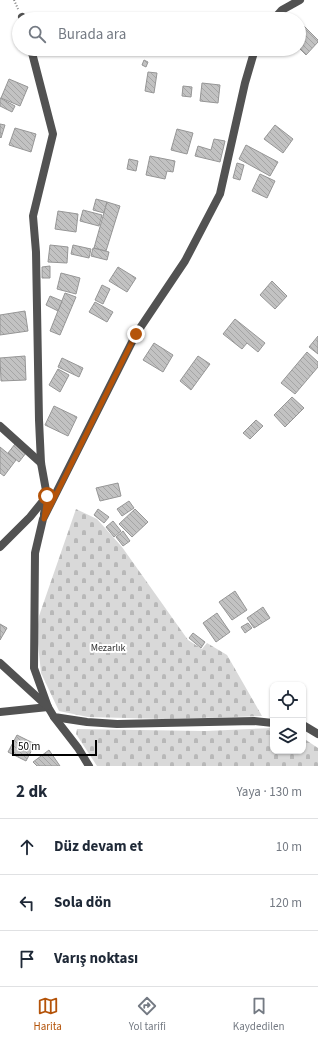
<!DOCTYPE html>
<html lang="tr">
<meta charset="utf-8">
<style>
:root{--surface:#fff;--page:#f6f6f7;--text:#1f2937;--muted:#747a83;--line:#e0e1e3;--accent:#b45309}
body{margin:0;font-family:"Source Sans 3",sans-serif;background:var(--page);color:var(--text)}
.controls{position:absolute;right:12px;bottom:12px;display:grid;overflow:hidden;border-radius:8px;box-shadow:0 1px 3px #0004}
.controls button{width:36px;height:36px;display:grid;place-items:center;padding:0;border:0;border-bottom:1px solid var(--line);background:var(--surface);color:var(--text);font:20px sans-serif}
.scale{position:absolute;left:12px;bottom:10px;width:85px;box-sizing:border-box;padding-left:4px;border:2px solid #000;border-top:0;font-size:11px;line-height:14px;white-space:nowrap;color:#000;-webkit-text-stroke:3px #fff;paint-order:stroke}
.stop{position:absolute;width:12px;height:12px;margin:-9px;border:3px solid #b45309;border-radius:50%;background:#fff}
.stop.end{background:#b45309;border-color:#fff;box-shadow:0 1px 4px #0008}
.list{margin:0;padding:0;list-style:none}
h2{display:flex;justify-content:space-between;align-items:center;height:52px;margin:0;padding:0 16px;font-size:17px}
h2 small{font-size:13px;font-weight:400;color:var(--muted)}
.list li{display:grid;grid-template-columns:26px 1fr auto;gap:12px;align-items:center;box-sizing:border-box;height:56px;padding:0 16px;border-top:1px solid var(--line)}
.list b{display:block;font-size:15px;white-space:nowrap}
.list em{font-size:13px;font-style:normal;color:var(--muted)}
.icon{flex:none;width:22px;height:22px;fill:none;stroke:currentColor;stroke-width:2;stroke-linecap:round;stroke-linejoin:round}
.map{position:relative;flex:none;width:318px;height:766px;overflow:hidden}
.search{position:absolute;background:var(--surface);box-shadow:0 1px 3px #0004;left:12px;right:12px;top:12px;height:44px;display:flex;align-items:center;gap:10px;box-sizing:border-box;padding:0 14px;border-radius:22px;color:var(--muted);font-size:15px}
.sheet{height:220px;background:var(--surface)}
nav{display:flex;justify-content:space-around;align-items:center;box-sizing:border-box;height:56px;border-top:1px solid var(--line);background:var(--surface);font-size:11px;color:var(--muted)}
nav a{display:grid;justify-items:center;gap:2px}
nav .on{color:var(--accent)}
.map>svg:first-child{display:block}
.cemetery{fill:url(#cemetery-stones)}
.building{fill:url(#building-back-hatch);stroke:#969696}
.lines{fill:none;stroke-linecap:round;stroke-linejoin:round}
.path{stroke:#747474;stroke-width:2;stroke-dasharray:1 2;stroke-linecap:butt}
.minor{stroke:#525252;stroke-width:8}
.tertiary{stroke:#525252;stroke-width:8}
.route{stroke:#b45309;stroke-width:5}
.labels{text-anchor:middle;dominant-baseline:central;stroke-width:4;stroke-linejoin:round;paint-order:stroke}
.park-label{font-size:10px;fill:#303030;stroke:#fff}
</style>
<div class="map">
<svg width="318" height="766" viewBox="0 0 318 766">
<defs>
<pattern id="cemetery-stones" width="16" height="16" patternUnits="userSpaceOnUse"><rect width="16" height="16" fill="#d9d9d9"/><path d="M2 7V4a2 2 0 0 1 4 0v3zM10 15v-3a2 2 0 0 1 4 0v3z" fill="#b8b8b8"/></pattern>
<pattern id="building-back-hatch" width="6" height="6" patternUnits="userSpaceOnUse"><rect width="6" height="6" fill="#c2c2c2"/><path d="M-1 5l2 2M0 0l6 6M5-1l2 2" fill="none" stroke="#a5a5a5"/></pattern>
</defs>
<rect width="100%" height="100%" fill="#fff"/>
<!-- cemetery -->
<g class="cemetery">
<polygon points="76,509 97,519 122,547 188,640 202,649 207,643 227,655 262,716 165,719 88,717 59,711 41,673 37,634 39,616"/>
<polygon points="273,728 273,751 303,751 303,738 318,748 318,766 97,766 76,734 77,729 205,731"/>
</g>
<!-- building -->
<g class="building">
<polygon points="303,25 318,40 318,42 306,55 299,48 299,29"/>
<polygon points="144,60 148,62 146,67 142,65"/>
<polygon points="148,72 157,73 154,93 145,91"/>
<polygon points="9,79 28,87 20,106 1,98"/>
<polygon points="202,83 220,85 218,103 200,101"/>
<polygon points="183,86 192,87 191,97 182,96"/>
<polygon points="0,98 15,106 12,112 0,106"/>
<polygon points="0,124 5,125 1,138 0,137"/>
<polygon points="275,125 293,139 283,153 264,139"/>
<polygon points="15,128 36,134 31,152 9,145"/>
<polygon points="177,129 193,133 187,154 171,150"/>
<polygon points="214,139 225,141 220,162 195,156 198,146 211,150"/>
<polygon points="246,145 278,162 270,176 239,159"/>
<polygon points="150,156 175,161 173,172 167,171 165,179 146,175"/>
<polygon points="129,159 138,161 136,171 127,169"/>
<polygon points="237,163 244,165 240,180 233,178"/>
<polygon points="260,174 275,181 267,198 252,191"/>
<polygon points="96,199 107,202 104,213 93,210"/>
<polygon points="107,202 120,206 106,251 94,248"/>
<polygon points="83,210 102,215 99,226 80,221"/>
<polygon points="58,211 78,214 76,232 55,229"/>
<polygon points="50,245 68,247 67,263 48,262"/>
<polygon points="73,245 91,249 89,258 71,254"/>
<polygon points="93,248 109,252 107,260 91,256"/>
<polygon points="50,266 50,278 42,278 42,267"/>
<polygon points="118,267 136,278 127,292 109,281"/>
<polygon points="61,273 80,278 76,294 57,289"/>
<polygon points="272,281 287,296 275,309 260,295"/>
<polygon points="102,285 110,289 103,304 95,300"/>
<polygon points="65,293 76,297 60,335 50,331"/>
<polygon points="50,296 62,301 58,311 46,305"/>
<polygon points="95,302 113,312 107,322 89,312"/>
<polygon points="25,311 28,331 0,335 0,315"/>
<polygon points="235,319 265,343 258,352 247,343 242,349 223,334"/>
<polygon points="318,336 318,354 309,347"/>
<polygon points="154,343 173,355 163,372 143,360"/>
<polygon points="307,352 318,362 318,367 295,394 281,383"/>
<polygon points="25,356 26,380 1,381 0,358"/>
<polygon points="198,356 210,364 191,390 180,381"/>
<polygon points="62,358 83,368 79,377 58,367"/>
<polygon points="58,369 69,375 60,392 49,385"/>
<polygon points="292,397 304,408 285,427 274,415"/>
<polygon points="54,406 77,417 68,436 45,425"/>
<polygon points="256,420 263,426 250,439 243,433"/>
<polygon points="15,444 26,453 19,462 8,453"/>
<polygon points="0,447 16,460 4,476 0,473"/>
<polygon points="118,483 121,496 100,501 96,488"/>
<polygon points="129,501 134,508 122,516 117,509"/>
<polygon points="98,509 109,517 104,523 94,515"/>
<polygon points="135,509 148,522 132,537 119,524"/>
<polygon points="113,521 121,531 114,537 106,527"/>
<polygon points="123,531 130,541 123,546 116,537"/>
<polygon points="235,591 247,610 232,620 219,602"/>
<polygon points="263,607 270,618 254,628 247,618"/>
<polygon points="217,613 230,632 216,642 203,623"/>
<polygon points="248,623 252,628 245,633 241,627"/>
<polygon points="0,624 7,628 0,640"/>
<polygon points="193,633 205,642 201,648 189,638"/>
<polygon points="17,735 35,744 26,761 8,752"/>
<polygon points="49,750 60,766 37,766 33,762"/>
</g>
<g class="lines">
<!-- path -->
<polyline class="path" points="14,0 18,9"/>
<!-- minor -->
<g class="minor">
<polyline points="22,17 23,19"/>
<polyline points="31,49 53,134 33,216 36,252 39,420 41,463 47,496 44,514"/>
<polyline points="0,426 41,463"/>
<polyline points="0,547 30,517 47,496"/>
<polyline points="0,712 48,707"/>
</g>
<!-- tertiary -->
<g class="tertiary">
<polyline points="274,19 282,10 300,0"/>
<polyline points="255,49 245,83 220,194 185,261 136,334 43,519 35,553 34,668 48,707 54,717 87,722 117,724 254,721 273,723"/>
<polyline points="0,663 47,706"/>
<polyline points="54,717 78,748 89,766"/>
<polyline points="303,725 318,734"/>
</g>
</g>
<g class="lines">
<!-- route -->
<polyline class="route" points="47,496 44,519 136,334"/>
</g>
<g class="labels">
<!-- park labels -->
<g class="park-label">
<text x="108" y="648">Mezarlık</text>
</g>
</g>
</svg>
<div class="controls">
<button><svg class="icon" aria-label="locate" viewBox="0 0 24 24"><circle cx="12" cy="12" r="6"/><path d="M12 2v4M12 18v4M2 12h4M18 12h4"/></svg></button>
<button><svg class="icon" aria-label="layers" viewBox="0 0 24 24"><path d="M12 4l9 5-9 5-9-5zM3 14l9 5 9-5"/></svg></button>
</div>
<div class="scale">50 m</div>
<div class="stop" style="left:47px;top:496px"></div>
<div class="stop end" style="left:136px;top:334px"></div>
<div class="search"><svg class="icon" aria-label="search" viewBox="0 0 24 24"><circle cx="10" cy="10" r="6"/><path d="M15 15l6 6"/></svg>Burada ara</div>
</div>
<section class="sheet">
<h2>2 dk<small>Yaya · 130 m</small></h2>
<ul class="list">
<li><svg class="icon" aria-label="ahead" viewBox="0 0 24 24"><path d="M12 20V5M6 11l6-6 6 6"/></svg><div><b>Düz devam et</b></div><em>10 m</em></li>
<li><svg class="icon" aria-label="left" viewBox="0 0 24 24"><path d="M17 20v-9H6M10 6l-5 5 5 5"/></svg><div><b>Sola dön</b></div><em>120 m</em></li>
<li><svg class="icon" aria-label="arrive" viewBox="0 0 24 24"><path d="M6 21V4h12l-3 4 3 4H6"/></svg><div><b>Varış noktası</b></div></li>
</ul>
</section>
<nav>
<a class="on"><svg class="icon" aria-label="map" viewBox="0 0 24 24"><path d="M3 6l6-2 6 2 6-2v14l-6 2-6-2-6 2zM9 4v14M15 6v14"/></svg>Harita</a>
<a><svg class="icon" aria-label="directions" viewBox="0 0 24 24"><path d="M12 3l9 9-9 9-9-9zM9 14v-3h6M13 9l2 2-2 2"/></svg>Yol tarifi</a>
<a><svg class="icon" aria-label="saved" viewBox="0 0 24 24"><path d="M7 4h10v16l-5-4-5 4z"/></svg>Kaydedilen</a>
</nav>
